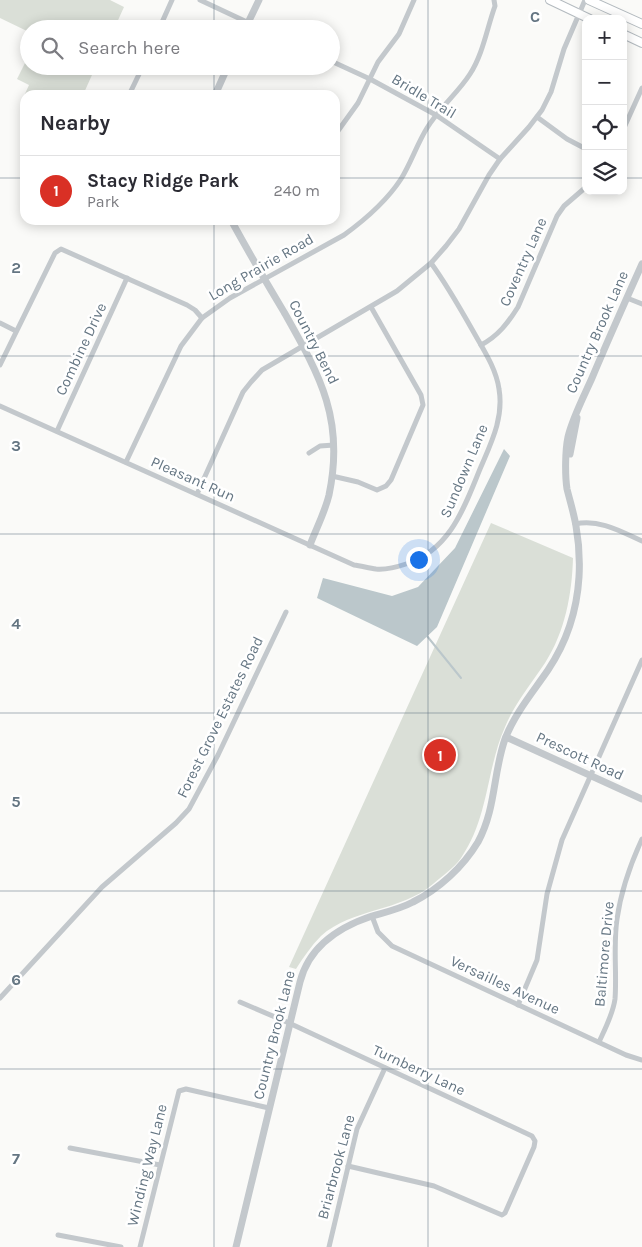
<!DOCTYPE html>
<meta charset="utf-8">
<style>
:root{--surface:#fff;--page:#f2f2f3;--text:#2b2b33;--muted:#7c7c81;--line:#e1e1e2;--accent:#d93025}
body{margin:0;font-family:Karla,sans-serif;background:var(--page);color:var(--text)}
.controls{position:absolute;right:15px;top:15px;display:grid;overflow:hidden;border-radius:10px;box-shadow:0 2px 12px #0003}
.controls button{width:45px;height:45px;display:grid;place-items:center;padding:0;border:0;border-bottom:1px solid var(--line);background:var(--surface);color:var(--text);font:25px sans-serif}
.you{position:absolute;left:418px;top:559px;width:18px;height:18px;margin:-12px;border:4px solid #fff;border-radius:50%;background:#1a73e8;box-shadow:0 0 0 8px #1a73e833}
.badge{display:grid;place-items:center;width:32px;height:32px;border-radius:50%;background:var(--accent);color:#fff;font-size:16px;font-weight:700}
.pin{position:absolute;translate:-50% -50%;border:2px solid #fff;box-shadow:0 1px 5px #0006}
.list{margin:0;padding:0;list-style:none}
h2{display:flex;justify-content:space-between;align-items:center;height:65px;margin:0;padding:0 20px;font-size:21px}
h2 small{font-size:16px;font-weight:400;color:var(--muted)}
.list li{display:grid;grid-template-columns:32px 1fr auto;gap:15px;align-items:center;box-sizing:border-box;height:70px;padding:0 20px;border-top:1px solid var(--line)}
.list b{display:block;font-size:19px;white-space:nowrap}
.list p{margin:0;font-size:16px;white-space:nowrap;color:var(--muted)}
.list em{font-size:16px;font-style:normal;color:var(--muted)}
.icon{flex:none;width:28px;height:28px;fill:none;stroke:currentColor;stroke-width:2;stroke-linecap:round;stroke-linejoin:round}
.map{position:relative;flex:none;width:642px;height:1247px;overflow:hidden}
.search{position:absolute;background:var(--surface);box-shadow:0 2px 12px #0003;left:20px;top:20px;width:320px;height:55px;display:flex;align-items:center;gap:12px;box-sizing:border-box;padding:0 18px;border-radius:28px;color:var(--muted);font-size:19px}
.panel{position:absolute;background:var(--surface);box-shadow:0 2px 12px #0003;left:20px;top:90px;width:320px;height:135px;border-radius:15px}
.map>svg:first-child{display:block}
.green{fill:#dadfd7}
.water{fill:#bbc7cb}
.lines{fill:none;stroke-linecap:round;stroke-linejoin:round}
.stream{stroke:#bbc7cb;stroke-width:2}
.secondary-casing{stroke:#b3babf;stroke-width:10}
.minor{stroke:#c3c8cc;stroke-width:5}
.tertiary{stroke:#c3c8cc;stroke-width:7}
.secondary{stroke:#fff;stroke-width:8}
.grid{fill:none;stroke:#657683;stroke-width:1;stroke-opacity:0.55}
.labels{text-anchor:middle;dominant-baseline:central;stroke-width:5;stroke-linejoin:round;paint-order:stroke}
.street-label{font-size:15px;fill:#657683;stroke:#fff}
.grid-label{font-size:16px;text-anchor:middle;font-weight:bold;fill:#657683;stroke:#fff;stroke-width:5;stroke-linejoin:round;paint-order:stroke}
</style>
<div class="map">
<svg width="642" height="1247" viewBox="0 0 642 1247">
<rect width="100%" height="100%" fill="#fafaf8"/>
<!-- green -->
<g class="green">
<polygon points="0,0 110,0 124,7 114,29 29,29 29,32 0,18"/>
<polygon points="29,55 29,66 96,66 83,95 25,95 25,96 24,96 29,85 17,79"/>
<path d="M491 523 573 558C572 594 565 632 545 663 531 684 515 703 505 727 486 770 489 817 461 858 454 868 442 876 433 884 400 912 352 908 321 936 311 946 303 958 296 969L289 967Z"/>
</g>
<!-- water -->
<polygon class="water" points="504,449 510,456 437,627 417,646 317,598 323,578 392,596 418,587 455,548"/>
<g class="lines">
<!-- stream -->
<polyline class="stream" points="427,636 461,678"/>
<!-- secondary casing -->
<g class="secondary-casing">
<g id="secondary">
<polyline points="550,0 590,19"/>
<polyline points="589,0 642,24"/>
<polyline points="623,34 642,43"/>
</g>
</g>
<!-- minor -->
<g class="minor">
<polyline points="200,0 262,29"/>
<polyline points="159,29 172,0"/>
<polyline points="331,61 370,79 436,115 500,159"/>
<polyline points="129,95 143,66"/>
<polyline points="537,117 567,139 586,149"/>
<polyline points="623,130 642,88"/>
<polyline points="335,135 358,103 378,62 399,34 414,0"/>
<polyline points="627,298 642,304"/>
<polyline points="0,323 16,331"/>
<path d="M481 345C498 336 508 323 518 307L557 216 564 206 586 187"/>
<polyline points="0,365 55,253 61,249 187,305 195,310 202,318"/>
<path d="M0 406 354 565C361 566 369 568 376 569 386 570 397 567 406 564 450 550 464 508 480 469 491 443 504 418 499 389 496 368 483 349 473 331 460 308 447 285 431 263"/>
<polyline points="57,431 127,278"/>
<polyline points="309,453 320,446 334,445"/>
<path d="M126 462 181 346 202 318 230 298 344 235C366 219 386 202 401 179 411 163 417 144 427 128 439 108 458 93 470 74 483 54 487 28 495 6L494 0"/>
<polyline points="332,476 358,482 377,490 386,486 391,480 423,405 421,395 371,307"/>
<polyline points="197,494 243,392 251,382 262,370 397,291 431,263 446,246 459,229 489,175 500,159 529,127 542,110 551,92 564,49 585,0"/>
<path d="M575 524C600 519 620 531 642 541"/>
<polyline points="372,916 378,932 392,946 626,1055 642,1060"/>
<polyline points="0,998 102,887 176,823 189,809 218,755 286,612"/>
<polyline points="240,1002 289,1023 532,1136 535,1141 534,1147 505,1213 502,1215 434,1186 348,1166"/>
<polyline points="518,1005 537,960 547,894 562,840 642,660"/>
<path d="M599 1042C605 1029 613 1014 615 999 617 973 613 946 617 919 621 891 630 865 642 839"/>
<polyline points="70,1148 160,1165"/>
<polyline points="58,1235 121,1247"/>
<polyline points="140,1247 179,1091 186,1089 269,1108"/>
<polyline points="329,1247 357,1129 385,1068"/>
</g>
<!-- tertiary -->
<g class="tertiary">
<polyline points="245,29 259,0"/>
<polyline points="215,95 228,66"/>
<path d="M231 220C248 251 266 282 284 312 320 376 345 419 329 495 325 512 316 529 310 545"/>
<polyline points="570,454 577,418"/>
<polyline points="506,737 642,799"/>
<path d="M236 1247 300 982C309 946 339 927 372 916 386 912 400 909 413 902 439 889 463 867 478 842 496 809 493 773 505 739 515 713 533 692 548 670 566 643 577 610 579 577 580 560 579 543 576 526 574 514 570 501 567 489 565 476 565 451 568 437 572 419 584 396 592 378 608 340 625 302 642 264"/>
</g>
<!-- secondary -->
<use href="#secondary" class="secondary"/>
</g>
<!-- grid -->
<path class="grid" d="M214 0V29M428 0V1247M214 66V95M0 178H25M335 178H586M623 178H642M214 220V1247M0 356H642M0 534H642M0 713H642M0 891H642M0 1069H642"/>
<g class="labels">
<!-- street labels -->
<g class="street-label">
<text transform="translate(424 96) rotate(31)">Bridle Trail</text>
<text transform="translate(523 262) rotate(-66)">Coventry Lane</text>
<text transform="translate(261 267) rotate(-30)">Long Prairie Road</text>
<text transform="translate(597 332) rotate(-66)">Country Brook Lane</text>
<text transform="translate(314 342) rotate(63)">Country Bend</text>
<text transform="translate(81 349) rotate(-65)">Combine Drive</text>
<text transform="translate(464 471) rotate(-67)">Sundown Lane</text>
<text transform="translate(193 479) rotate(24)">Pleasant Run</text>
<text transform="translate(220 717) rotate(-64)">Forest Grove Estates Road</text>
<text transform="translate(580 756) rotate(25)">Prescott Road</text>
<text transform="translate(604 954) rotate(-85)">Baltimore Drive</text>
<text transform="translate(505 985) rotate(25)">Versailles Avenue</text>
<text transform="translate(274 1035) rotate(-76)">Country Brook Lane</text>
<text transform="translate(419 1070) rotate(25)">Turnberry Lane</text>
<text transform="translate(147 1165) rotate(-76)">Winding Way Lane</text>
<text transform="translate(336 1167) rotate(-75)">Briarbrook Lane</text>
</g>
</g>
<g class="grid-label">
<text x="535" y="22">C</text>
<text x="16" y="273">2</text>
<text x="16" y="451">3</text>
<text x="16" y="629">4</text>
<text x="16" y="807">5</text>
<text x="16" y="985">6</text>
<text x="16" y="1164">7</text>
</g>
</svg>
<div class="controls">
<button>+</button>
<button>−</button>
<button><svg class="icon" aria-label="locate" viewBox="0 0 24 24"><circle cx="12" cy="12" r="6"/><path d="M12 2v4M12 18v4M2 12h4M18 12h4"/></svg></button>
<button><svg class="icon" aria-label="layers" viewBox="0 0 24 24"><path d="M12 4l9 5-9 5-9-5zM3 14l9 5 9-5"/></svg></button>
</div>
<div class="you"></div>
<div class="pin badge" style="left:440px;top:755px">1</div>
<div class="search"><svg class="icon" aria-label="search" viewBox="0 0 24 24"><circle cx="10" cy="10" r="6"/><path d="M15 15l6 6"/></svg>Search here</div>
<section class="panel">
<h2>Nearby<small></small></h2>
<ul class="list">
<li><span class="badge">1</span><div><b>Stacy Ridge Park</b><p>Park</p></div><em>240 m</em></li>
</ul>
</section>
</div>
